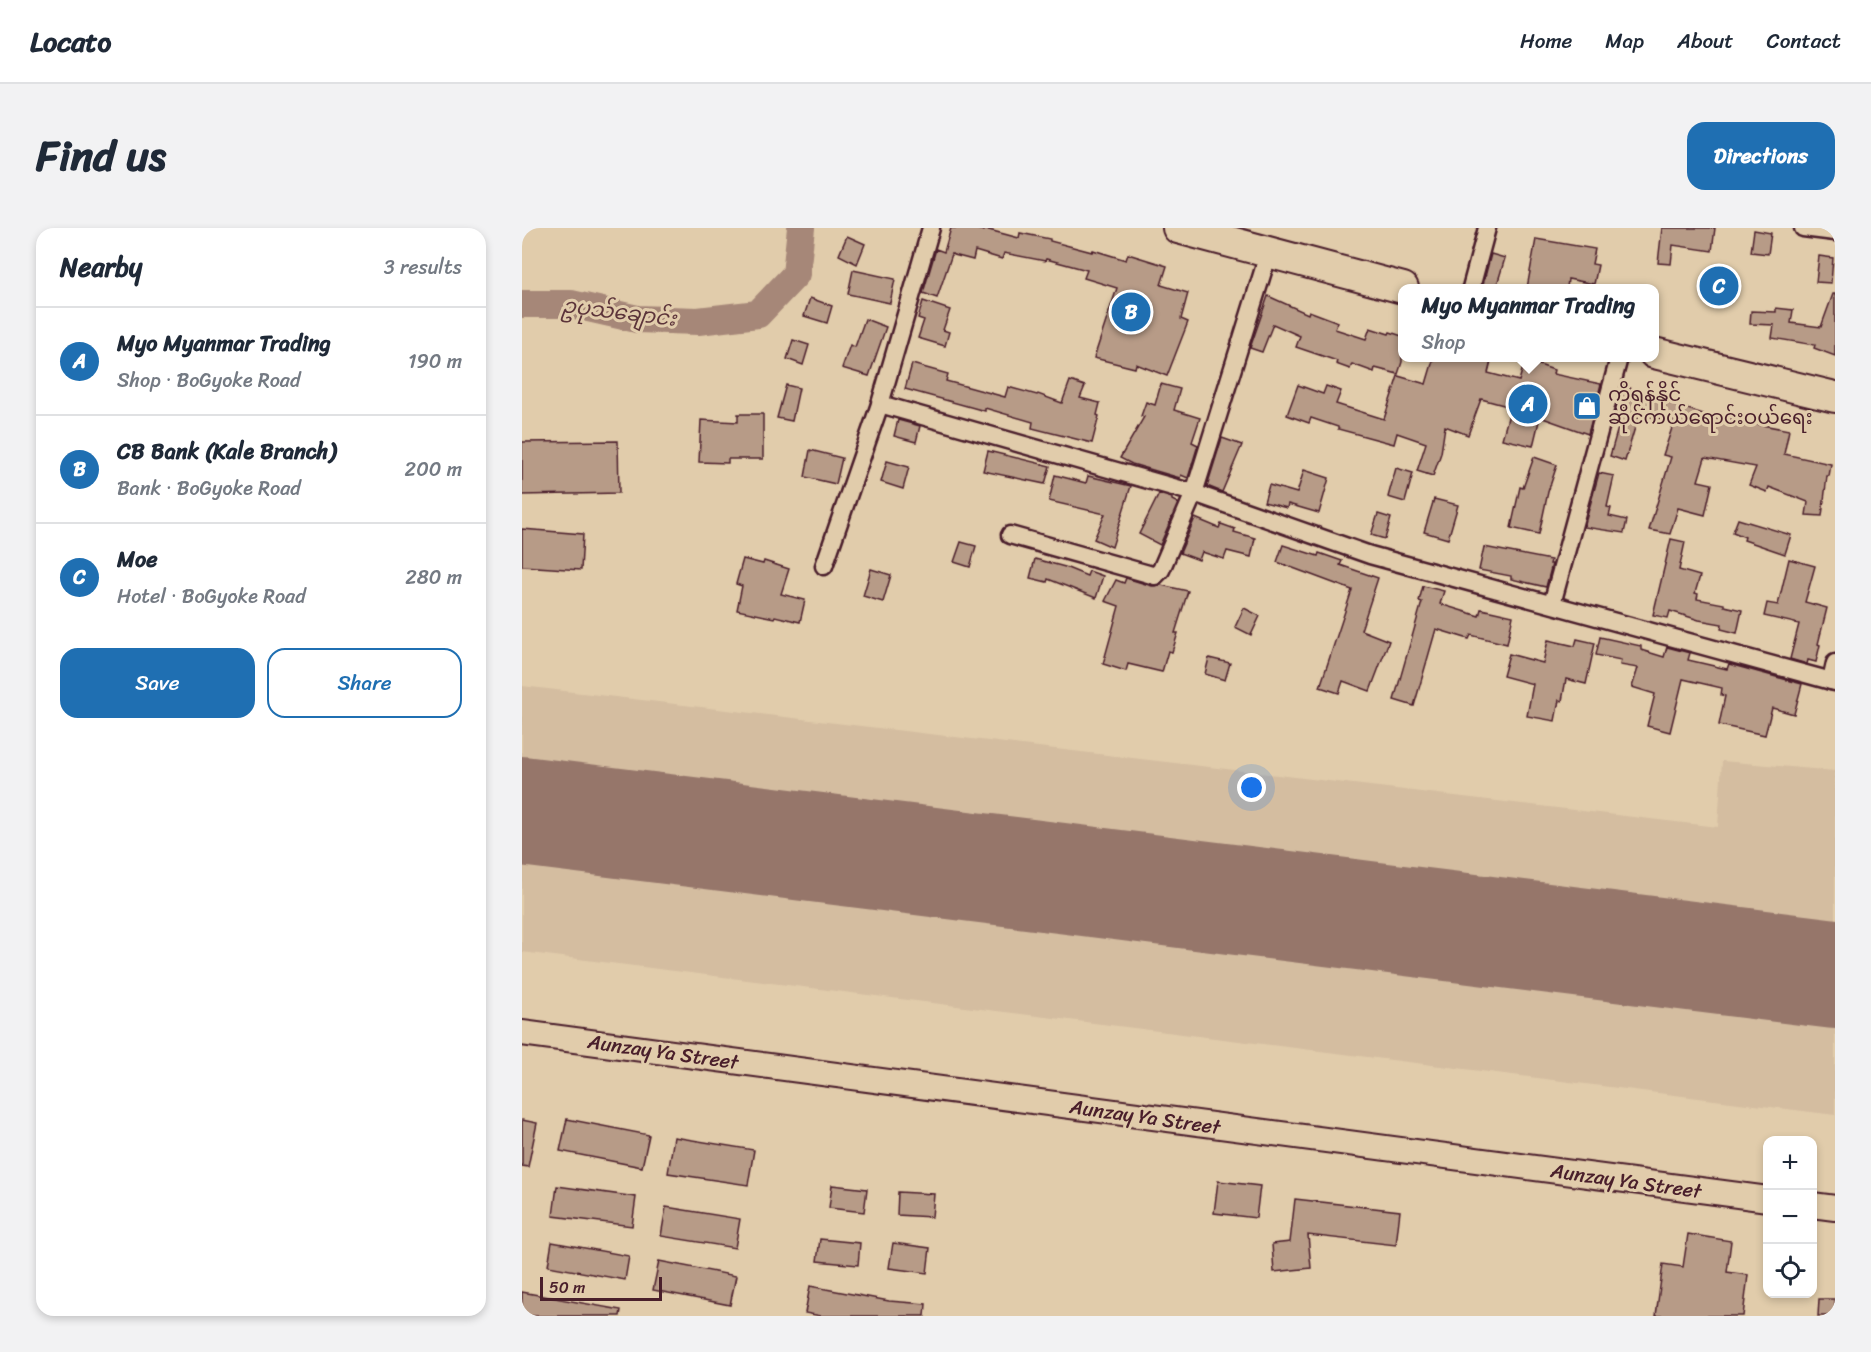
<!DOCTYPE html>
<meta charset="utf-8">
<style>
:root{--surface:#fff;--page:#f2f2f3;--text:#1f2937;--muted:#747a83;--line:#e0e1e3;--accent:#1f6fb2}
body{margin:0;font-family:Sriracha,"Noto Sans Myanmar",sans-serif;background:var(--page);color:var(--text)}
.controls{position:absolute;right:18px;bottom:18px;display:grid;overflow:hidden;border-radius:12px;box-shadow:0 3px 9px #0003}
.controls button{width:54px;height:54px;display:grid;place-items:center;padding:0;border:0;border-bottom:2px solid var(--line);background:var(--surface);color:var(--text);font:30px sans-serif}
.scale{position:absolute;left:18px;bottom:15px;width:122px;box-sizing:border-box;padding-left:6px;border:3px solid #4a1f2b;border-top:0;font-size:16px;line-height:21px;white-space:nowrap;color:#4a1f2b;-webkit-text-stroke:4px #e1ccab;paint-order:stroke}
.you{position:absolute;left:730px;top:560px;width:21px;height:21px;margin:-15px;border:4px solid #fff;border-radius:50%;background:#1a73e8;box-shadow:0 0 0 9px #1a73e833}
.badge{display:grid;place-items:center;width:39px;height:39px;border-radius:50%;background:var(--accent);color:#fff;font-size:20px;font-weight:700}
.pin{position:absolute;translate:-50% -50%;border:3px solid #fff;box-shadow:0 2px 6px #0006}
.popup{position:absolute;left:876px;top:56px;width:261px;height:78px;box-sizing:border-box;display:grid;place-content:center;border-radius:12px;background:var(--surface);filter:drop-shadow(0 2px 4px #0005);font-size:20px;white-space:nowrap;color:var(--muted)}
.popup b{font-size:22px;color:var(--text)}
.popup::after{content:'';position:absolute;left:50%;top:100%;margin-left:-12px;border:12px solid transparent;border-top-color:var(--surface)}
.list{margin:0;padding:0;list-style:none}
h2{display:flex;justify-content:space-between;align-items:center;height:78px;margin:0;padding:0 24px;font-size:26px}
h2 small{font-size:20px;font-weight:400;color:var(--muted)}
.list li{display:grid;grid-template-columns:39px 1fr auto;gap:18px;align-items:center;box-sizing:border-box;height:108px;padding:0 24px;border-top:2px solid var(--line)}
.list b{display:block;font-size:22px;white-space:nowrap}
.list p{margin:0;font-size:20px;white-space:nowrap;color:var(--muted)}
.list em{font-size:20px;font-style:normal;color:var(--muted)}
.actions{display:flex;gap:12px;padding:18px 24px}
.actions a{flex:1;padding:14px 0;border:2px solid var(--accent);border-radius:18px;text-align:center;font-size:21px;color:var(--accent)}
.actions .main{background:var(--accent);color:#fff}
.icon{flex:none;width:33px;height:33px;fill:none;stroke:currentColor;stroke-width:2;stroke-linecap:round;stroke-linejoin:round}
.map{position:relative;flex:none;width:1313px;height:1088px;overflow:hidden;border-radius:18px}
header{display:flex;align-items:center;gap:36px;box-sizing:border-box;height:84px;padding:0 30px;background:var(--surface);border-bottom:2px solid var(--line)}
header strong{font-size:28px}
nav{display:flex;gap:33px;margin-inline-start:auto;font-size:21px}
.intro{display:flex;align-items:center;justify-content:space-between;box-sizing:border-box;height:144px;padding:0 36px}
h1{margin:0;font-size:42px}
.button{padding:15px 27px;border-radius:18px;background:var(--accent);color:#fff;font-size:21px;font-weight:700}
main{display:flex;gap:36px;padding:0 36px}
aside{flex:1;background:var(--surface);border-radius:18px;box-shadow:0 3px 9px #0003}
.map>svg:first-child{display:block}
.built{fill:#d4bda0}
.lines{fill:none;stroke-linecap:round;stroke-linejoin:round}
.river{stroke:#a68778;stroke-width:28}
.runway{stroke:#96766b;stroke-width:110}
.building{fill:#b79b87;stroke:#4a1f2b;stroke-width:1.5}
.street-casing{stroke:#4a1f2b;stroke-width:21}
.secondary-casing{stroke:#4a1f2b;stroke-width:28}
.highway-casing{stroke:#4a1f2b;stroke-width:34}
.street{stroke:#e1ccab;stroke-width:16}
.secondary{stroke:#e1ccab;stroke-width:24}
.highway{stroke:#e1ccab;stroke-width:30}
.labels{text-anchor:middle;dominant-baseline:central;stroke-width:6;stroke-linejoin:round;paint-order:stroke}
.poi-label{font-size:20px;fill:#4a1f2b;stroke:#e1ccab;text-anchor:start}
.street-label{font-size:20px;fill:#4a1f2b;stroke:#e1ccab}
.water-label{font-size:21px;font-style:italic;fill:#5c343a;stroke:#e1ccab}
</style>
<header>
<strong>Locato</strong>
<nav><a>Home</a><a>Map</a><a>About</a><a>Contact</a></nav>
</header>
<div class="intro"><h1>Find us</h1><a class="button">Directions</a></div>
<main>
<aside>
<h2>Nearby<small>3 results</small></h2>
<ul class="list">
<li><span class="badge">A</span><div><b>Myo Myanmar Trading</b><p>Shop · BoGyoke Road</p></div><em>190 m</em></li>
<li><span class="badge">B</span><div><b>CB Bank (Kale Branch)</b><p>Bank · BoGyoke Road</p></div><em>200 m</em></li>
<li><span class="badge">C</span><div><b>Moe</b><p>Hotel · BoGyoke Road</p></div><em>280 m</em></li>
</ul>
<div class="actions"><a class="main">Save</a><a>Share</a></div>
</aside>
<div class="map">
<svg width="1313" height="1088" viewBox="0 0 1313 1088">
<rect width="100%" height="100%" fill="#e1ccab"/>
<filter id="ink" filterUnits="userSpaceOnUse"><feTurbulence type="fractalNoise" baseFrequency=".0167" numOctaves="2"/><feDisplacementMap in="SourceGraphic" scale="12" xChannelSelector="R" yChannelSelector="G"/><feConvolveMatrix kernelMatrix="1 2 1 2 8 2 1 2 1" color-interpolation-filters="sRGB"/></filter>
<g filter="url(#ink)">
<!-- built -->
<polygon class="built" points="0,458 1196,599 1200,533 1313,543 1313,887 0,724"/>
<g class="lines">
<!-- river -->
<polyline class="river" points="0,76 49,76 115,91 176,93 236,86 274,46 279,0"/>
<!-- runway -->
<polyline class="runway" points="0,583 1313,746"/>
</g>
<!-- building -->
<g class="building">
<polygon points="429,0 450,0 462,3 463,1 497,10 498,5 528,11 528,13 570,24 571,22 604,32 606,26 645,38 639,57 666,65 659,91 666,94 645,148 614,136 613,140 572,130 595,60 562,50 565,42 524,31 523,33 482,25 480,31 453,23 451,32 428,26 430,26 415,70 401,65 414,21 422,24"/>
<polygon points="1140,0 1193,0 1190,23 1151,17 1149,36 1136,35"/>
<polygon points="1232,2 1249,5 1246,26 1229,24"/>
<polygon points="325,8 343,16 335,36 317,27"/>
<polygon points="1014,11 1073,21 1070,36 1076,37 1072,56 1046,51 1045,60 1005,60"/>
<polygon points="969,26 983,30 974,60 960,60"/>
<polygon points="1297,28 1311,30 1309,55 1294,54"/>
<polygon points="331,42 373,51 368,75 326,66"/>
<polygon points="1187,46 1204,49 1201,69 1184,66"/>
<polygon points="1311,66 1313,66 1313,128 1292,120 1293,117 1250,110 1252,97 1228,96 1229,83 1254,84 1254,80 1271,82 1269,95 1299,99"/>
<polygon points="746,68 786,86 787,83 816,94 813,101 844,111 848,100 867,106 868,104 880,108 880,134 876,146 853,140 852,144 830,136 828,141 814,136 815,133 774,119 778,108 751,96 740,124 728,120"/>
<polygon points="288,70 310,78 305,95 282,88"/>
<polygon points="401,73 428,82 421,102 427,104 423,118 396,110 402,92 396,90"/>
<polygon points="343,91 364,99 347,148 320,140 328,117 333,119"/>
<polygon points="271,112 287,117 281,137 265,131"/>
<polygon points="912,129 970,129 966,145 997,153 1003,132 1032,142 1031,146 1079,156 1066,206 1018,189 1011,218 980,211 989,179 959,171 946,207 923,198 919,225 911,248 895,243 904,215 875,205 872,216 816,201 816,199 789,190 787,195 765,187 776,157 801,166 804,158 819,163 814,176 862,191 876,148 904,156"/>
<polygon points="390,136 426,146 424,153 483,169 486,159 515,167 516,166 540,175 548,153 563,158 558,170 578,175 575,187 577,188 570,215 510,200 511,194 463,180 463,183 383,161"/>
<polygon points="639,156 658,161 652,182 678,190 670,214 676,217 666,250 659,247 658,250 610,236 598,230 622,189 619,188 624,174 633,177"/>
<polygon points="264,157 277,160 270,193 255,190"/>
<polygon points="1101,158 1124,165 1123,168 1151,176 1208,195 1209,191 1267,202 1262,226 1309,236 1307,248 1305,248 1300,288 1284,287 1286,274 1247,259 1245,264 1227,257 1234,239 1183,230 1176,253 1190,256 1183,287 1156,280 1148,306 1127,302 1149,229 1141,227 1152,194 1117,186 1103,233 1088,228 1100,186 1093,183"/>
<polygon points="216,186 241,186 241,231 206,231 206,235 177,234 179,192 216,194"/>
<polygon points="376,192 398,198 394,214 372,208"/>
<polygon points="700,210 720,217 700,264 685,258"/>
<polygon points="96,213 97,265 0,267 0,214"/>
<polygon points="288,222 320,230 314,256 283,249"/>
<polygon points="466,223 528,238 523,256 461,243"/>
<polygon points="1012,229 1035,237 1026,264 1017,306 989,300 998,259 1001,260"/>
<polygon points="365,233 387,239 381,261 359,254"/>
<polygon points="874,240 891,245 883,274 866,269"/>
<polygon points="782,242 807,250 797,285 766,276 765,280 742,274 747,257 775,265"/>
<polygon points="1077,245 1092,248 1085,279 1089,280 1087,288 1105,292 1102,305 1062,299"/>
<polygon points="533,247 564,255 566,248 609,258 590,319 572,311 583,286 527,273"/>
<polygon points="637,266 650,270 650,272 656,275 638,317 617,306"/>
<polygon points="912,271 936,277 926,311 902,304"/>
<polygon points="856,286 869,290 863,311 849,307"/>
<polygon points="673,290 697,300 699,296 713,301 712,304 733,310 729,329 705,323 702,331 680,324 677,332 658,325"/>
<polygon points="1216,291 1269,307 1263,326 1222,312 1223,309 1211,304"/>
<polygon points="0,301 61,306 59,342 0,338"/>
<polygon points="1149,311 1163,314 1157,342 1178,348 1173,365 1176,366 1175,371 1202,376 1202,378 1220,382 1215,405 1199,401 1200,396 1177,392 1148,383 1146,390 1131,387"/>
<polygon points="439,314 454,318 448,339 432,334"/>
<polygon points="761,317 796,328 797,325 820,333 818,337 856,350 839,402 867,413 848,463 821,453 817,465 798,459 830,362 755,334"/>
<polygon points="962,319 1029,332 1028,336 1030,336 1024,359 989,351 989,348 957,342"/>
<polygon points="221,331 241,336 242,333 267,341 259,366 283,372 278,394 253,388 252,390 215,382 220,358 214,356"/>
<polygon points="513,331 543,339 565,348 567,343 581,348 574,370 526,351 525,354 508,350"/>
<polygon points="1267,331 1293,338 1283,374 1305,380 1296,416 1298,417 1294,434 1286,432 1285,436 1268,431 1277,396 1242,388 1245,375 1256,377"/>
<polygon points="349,341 369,347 361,374 341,368"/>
<polygon points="604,350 630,358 639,357 666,363 653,405 656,405 650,424 646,423 640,444 606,436 604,443 581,436 597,378 583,373 594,352 602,355"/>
<polygon points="901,358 922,363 918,376 957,388 959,381 991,388 985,416 949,407 947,411 914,401 892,478 872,472 900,374 897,373"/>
<polygon points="722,380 738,388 729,407 713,399"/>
<polygon points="1078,409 1119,418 1119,422 1142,429 1145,419 1168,425 1166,432 1205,441 1207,436 1280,456 1272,486 1250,480 1243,507 1197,497 1203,468 1199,467 1200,460 1161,451 1148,504 1125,498 1133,466 1110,459 1116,440 1098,437 1099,432 1074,427"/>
<polygon points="1055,411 1073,415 1064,456 1044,451 1040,473 1037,472 1033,493 1005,488 1011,456 981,448 987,426 1021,435 1026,412 1053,418"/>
<polygon points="687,430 708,435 703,452 683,446"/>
<polygon points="45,891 127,907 120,939 38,923"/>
<polygon points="0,892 15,895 6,939 0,938"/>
<polygon points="152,909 232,922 226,957 146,945"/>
<polygon points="696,953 738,958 734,990 692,985"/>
<polygon points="310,957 345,961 342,984 307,980"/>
<polygon points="35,958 114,969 110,998 31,988"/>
<polygon points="376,964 412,966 410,989 375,987"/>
<polygon points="773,971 878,983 874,1017 786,1007 789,1040 752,1044 750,1016 768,1014"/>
<polygon points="144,979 218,991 213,1020 139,1008"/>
<polygon points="1166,1006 1209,1013 1205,1044 1226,1047 1221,1088 1134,1088 1141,1036 1161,1039"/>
<polygon points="298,1011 338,1015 336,1037 295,1033"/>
<polygon points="30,1014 107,1028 103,1052 26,1038"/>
<polygon points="371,1015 408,1020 405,1045 367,1040"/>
<polygon points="137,1033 214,1048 208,1077 131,1062"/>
<polygon points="288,1058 367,1073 404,1076 403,1088 299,1088 283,1085"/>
<polygon points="0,1064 99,1082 98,1088 0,1088"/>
<polygon points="1297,1071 1313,1071 1313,1088 1296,1088"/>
</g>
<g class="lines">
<!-- street casing -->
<g class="street-casing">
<g id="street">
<polyline points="1281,0 1313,4"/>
<polyline points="949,60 965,0"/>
<polyline points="358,176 672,265 848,327 1313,454"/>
<polyline points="488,307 623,345 633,348 639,342 672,265 747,24"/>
<polyline points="302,338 358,176 409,0"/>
<polyline points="1030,376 1097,130"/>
<polyline points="1309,453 1313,435"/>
</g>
</g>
<!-- secondary casing -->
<g class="secondary-casing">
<g id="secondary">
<polyline points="0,805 1246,971"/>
<polyline points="1290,977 1313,980"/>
</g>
</g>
<!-- highway casing -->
<g class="highway-casing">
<g id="highway">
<polyline points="656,0 881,60"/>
<polyline points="1132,125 1313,169"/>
</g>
</g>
<!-- street -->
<use href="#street" class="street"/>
<!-- secondary -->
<use href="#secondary" class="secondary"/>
<!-- highway -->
<use href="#highway" class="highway"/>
</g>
</g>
<!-- icons -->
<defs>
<g id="shop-square" transform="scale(1.5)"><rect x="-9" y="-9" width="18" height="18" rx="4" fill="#1f6fb2" stroke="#e1ccab"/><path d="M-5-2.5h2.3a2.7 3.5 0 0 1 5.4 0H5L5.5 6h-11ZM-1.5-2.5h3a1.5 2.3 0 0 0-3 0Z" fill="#fff"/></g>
</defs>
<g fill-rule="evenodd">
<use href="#shop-square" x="1065" y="178"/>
</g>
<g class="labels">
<!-- poi labels -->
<g class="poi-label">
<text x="1086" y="166">ကိုရန်နိုင်<tspan x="1086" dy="23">ဆိုင်ကယ်ရောင်းဝယ်ရေး</tspan></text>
</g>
<!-- street labels -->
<g class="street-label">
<text transform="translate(141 824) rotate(8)">Aunzay Ya Street</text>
<text transform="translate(623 889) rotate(8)">Aunzay Ya Street</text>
<text transform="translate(1104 953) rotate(8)">Aunzay Ya Street</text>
</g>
<!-- water labels -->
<g class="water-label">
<text transform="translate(97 84) rotate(7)">ဥပုသ်ချောင်း</text>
</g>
</g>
</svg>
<div class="controls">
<button>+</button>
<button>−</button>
<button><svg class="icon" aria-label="locate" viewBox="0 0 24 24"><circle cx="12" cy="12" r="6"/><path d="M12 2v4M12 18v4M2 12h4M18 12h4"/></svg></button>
</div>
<div class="scale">50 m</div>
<div class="you"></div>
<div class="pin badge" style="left:1006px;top:176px">A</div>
<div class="popup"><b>Myo Myanmar Trading</b>Shop</div>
<div class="pin badge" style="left:609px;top:84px">B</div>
<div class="pin badge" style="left:1197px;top:58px">C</div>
</div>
</main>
